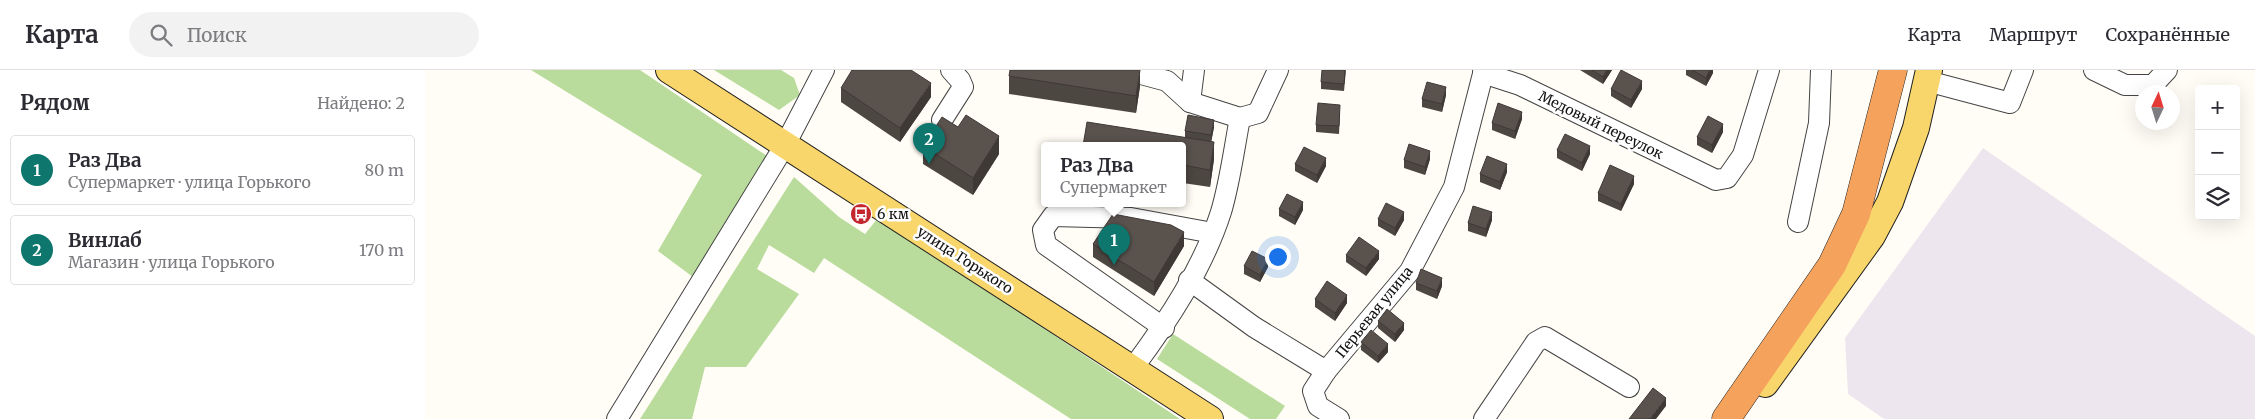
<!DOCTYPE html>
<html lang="ru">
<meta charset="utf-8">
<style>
:root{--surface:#fff;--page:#f2f2f3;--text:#2b2b33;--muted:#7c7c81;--line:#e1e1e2;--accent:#0f766e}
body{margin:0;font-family:Merriweather,serif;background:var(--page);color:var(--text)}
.controls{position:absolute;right:15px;top:15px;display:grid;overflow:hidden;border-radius:5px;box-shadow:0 5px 20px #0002}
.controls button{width:45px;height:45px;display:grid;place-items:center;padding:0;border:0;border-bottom:1px solid var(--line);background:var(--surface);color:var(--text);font:25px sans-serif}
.compass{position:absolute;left:1710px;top:15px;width:45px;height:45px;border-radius:50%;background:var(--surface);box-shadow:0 5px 20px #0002;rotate:4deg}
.you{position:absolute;left:852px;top:186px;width:18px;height:18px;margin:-12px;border:4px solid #fff;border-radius:50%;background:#1a73e8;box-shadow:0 0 0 8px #1a73e833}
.badge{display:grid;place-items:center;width:32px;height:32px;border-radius:50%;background:var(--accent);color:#fff;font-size:16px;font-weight:700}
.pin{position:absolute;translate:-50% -41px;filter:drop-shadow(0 1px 2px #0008)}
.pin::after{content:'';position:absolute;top:26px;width:18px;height:15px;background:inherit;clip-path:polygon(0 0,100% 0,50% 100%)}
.popup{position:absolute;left:616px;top:72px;width:145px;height:65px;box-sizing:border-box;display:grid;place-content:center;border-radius:5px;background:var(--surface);filter:drop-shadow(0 1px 4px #0005);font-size:16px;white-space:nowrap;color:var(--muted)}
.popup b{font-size:19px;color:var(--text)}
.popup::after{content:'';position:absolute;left:50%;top:100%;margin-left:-10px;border:10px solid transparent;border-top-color:var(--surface)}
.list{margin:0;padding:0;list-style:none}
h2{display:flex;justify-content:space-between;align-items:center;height:65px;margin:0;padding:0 20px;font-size:21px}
h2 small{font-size:16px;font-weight:400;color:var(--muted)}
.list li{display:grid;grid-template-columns:32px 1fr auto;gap:15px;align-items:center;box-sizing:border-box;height:70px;margin:0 10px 10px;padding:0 10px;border:1px solid var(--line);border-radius:5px}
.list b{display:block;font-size:19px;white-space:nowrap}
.list p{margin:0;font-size:16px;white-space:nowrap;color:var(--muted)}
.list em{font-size:16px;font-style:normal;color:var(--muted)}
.icon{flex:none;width:28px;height:28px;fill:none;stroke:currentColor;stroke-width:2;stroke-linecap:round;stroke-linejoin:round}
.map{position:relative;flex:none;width:1830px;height:349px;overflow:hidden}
header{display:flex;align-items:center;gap:30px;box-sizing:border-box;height:70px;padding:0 25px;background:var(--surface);border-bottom:1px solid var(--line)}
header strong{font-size:24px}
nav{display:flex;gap:28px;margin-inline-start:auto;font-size:18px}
.search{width:350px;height:45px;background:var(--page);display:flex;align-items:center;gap:12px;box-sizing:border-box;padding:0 18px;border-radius:28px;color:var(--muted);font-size:19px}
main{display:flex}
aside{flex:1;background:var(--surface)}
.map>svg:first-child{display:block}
.industrial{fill:#eee6ef}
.forest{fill:#b9dc9c}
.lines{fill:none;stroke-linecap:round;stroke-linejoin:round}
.minor-casing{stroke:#444;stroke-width:22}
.major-casing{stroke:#222;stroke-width:28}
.highway-casing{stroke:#222;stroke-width:29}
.minor{stroke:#fff;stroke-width:20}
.major{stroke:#f9d66b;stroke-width:26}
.highway{stroke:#f5a25d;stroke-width:28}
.wall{fill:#4d4742}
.shaded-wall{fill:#3f3936}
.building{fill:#5a524d;stroke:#3f3936}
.labels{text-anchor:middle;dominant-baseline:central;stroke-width:5;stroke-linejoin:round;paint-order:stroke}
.street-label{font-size:14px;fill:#111;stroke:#fff}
.poi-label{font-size:14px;fill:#111;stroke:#fff;text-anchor:start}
</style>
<header>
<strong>Карта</strong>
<div class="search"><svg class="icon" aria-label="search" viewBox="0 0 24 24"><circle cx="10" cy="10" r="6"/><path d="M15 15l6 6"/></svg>Поиск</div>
<nav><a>Карта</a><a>Маршрут</a><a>Сохранённые</a></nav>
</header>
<main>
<aside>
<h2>Рядом<small>Найдено: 2</small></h2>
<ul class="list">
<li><span class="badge">1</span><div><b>Раз Два</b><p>Супермаркет · улица Горького</p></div><em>80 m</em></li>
<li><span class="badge">2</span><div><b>Винлаб</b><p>Магазин · улица Горького</p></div><em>170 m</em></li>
</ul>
</aside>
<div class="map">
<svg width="1830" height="349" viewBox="0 0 1830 349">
<rect width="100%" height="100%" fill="#fffdf5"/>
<!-- industrial -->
<polygon class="industrial" points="1558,78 1830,266 1830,349 1459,349 1423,324 1420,268"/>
<!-- forest -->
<g class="forest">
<polygon points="106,0 215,0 342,86 268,207 233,181 277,105"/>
<polygon points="289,0 356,0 369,8 375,25 354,40"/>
<polygon points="369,107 414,147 440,164 453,148 755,349 646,349 399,188 389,203 344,175 332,199 374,224 321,297 280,297 267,349 215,349"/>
<polygon points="748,264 860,336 851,349 825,349 732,289"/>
</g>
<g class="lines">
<!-- minor casing -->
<g class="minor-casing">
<g id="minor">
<polyline points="701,0 742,11 765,32 815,48 833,43 853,0"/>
<polyline points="1669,0 1700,15 1728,15 1742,0"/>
<polyline points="1058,3 1095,15 1291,110 1302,108 1318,85 1344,0"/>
<polyline points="1502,11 1585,33 1598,0"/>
<polyline points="765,32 769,0"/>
<polyline points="517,50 538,17 535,10 526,0"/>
<polyline points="1373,152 1394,53 1396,0"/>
<polyline points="764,210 829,257 901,301 985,201 1029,117 1059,0"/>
<polyline points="739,258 621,175 618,160 628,146 706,148 788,163"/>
<path d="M708 298C743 251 778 198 796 142 805 112 809 79 815 48"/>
<polyline points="901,301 888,321 893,336 914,349"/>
<polyline points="192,349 360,75 399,0"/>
<polyline points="1059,349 1111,272 1120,267 1204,317"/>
</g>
</g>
<!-- major casing -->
<g class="major-casing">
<g id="major">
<polyline points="244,0 785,349"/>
<polyline points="1340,314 1447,166 1465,132 1491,58 1504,0"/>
</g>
</g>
<!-- highway casing -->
<g class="highway-casing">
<polyline id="highway" points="1301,349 1407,195 1431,144 1468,0"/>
</g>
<!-- minor -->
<use href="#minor" class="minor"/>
<!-- major -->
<use href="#major" class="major"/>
<!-- highway -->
<use href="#highway" class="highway"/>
</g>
<!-- wall -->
<g class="wall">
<polygon points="921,0 919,21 896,19 896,12"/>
<polygon points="1155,0 1187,0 1178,14"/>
<polygon points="1261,0 1288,0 1288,3 1281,16 1261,5"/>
<polygon points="584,6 715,16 711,43 584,24"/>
<polygon points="416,18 506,27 475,72 416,32"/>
<polygon points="1186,19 1217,19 1206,38 1186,26"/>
<polygon points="1021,25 1017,42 997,37 997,29"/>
<polygon points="915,43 914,64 891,62 891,55"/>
<polygon points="1097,49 1090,69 1067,60 1067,53"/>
<polygon points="789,57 786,72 789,89 785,117 758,113 758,76 760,68 760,61"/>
<polygon points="1298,62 1287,83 1272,75 1272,67"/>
<polygon points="498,76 574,84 548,125 498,94"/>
<polygon points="1132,80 1165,84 1157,101 1132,88"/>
<polygon points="1005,89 1000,105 979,98 979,90"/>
<polygon points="870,94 901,96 892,113 870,101"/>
<polygon points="1082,102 1075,120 1055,112 1055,104"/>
<polygon points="1209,114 1196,141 1173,131 1173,123"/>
<polygon points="854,139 878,140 870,155 854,146"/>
<polygon points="953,149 979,150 970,166 953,156"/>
<polygon points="1067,150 1061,167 1043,161 1043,153"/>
<polygon points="668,174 759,176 729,226 668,187"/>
<polygon points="921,185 954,189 941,206 921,192"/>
<polygon points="819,196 843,197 835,212 819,204"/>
<polygon points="991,213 1017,216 1012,229 991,220"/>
<polygon points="890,229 922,233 910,251 890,237"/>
<polygon points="953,251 979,260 970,272 953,258"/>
<polygon points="936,272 963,282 953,293 936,280"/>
</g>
<!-- shaded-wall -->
<g class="shaded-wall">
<polygon points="715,0 715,16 711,43 711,26"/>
<polygon points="1182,0 1187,0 1178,14 1178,7"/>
<polygon points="1285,0 1288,0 1288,3 1281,16 1281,8"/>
<polygon points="1217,11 1217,19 1206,38 1206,30"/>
<polygon points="506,13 506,27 475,72 475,58"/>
<polygon points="1021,17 1021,25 1017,42 1017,34"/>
<polygon points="1097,42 1097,49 1090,69 1090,61"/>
<polygon points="789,50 789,57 786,73 786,65"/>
<polygon points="1298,54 1298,62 1287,83 1287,75"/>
<polygon points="574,66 574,84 548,125 548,108"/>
<polygon points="789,72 789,89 785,117 785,100"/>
<polygon points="1165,76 1165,84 1157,101 1157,93"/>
<polygon points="1005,81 1005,89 1000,105 1000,97"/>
<polygon points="901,88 901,96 892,113 892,105"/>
<polygon points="1082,94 1082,102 1075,120 1075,112"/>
<polygon points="1209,106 1209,114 1196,141 1196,134"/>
<polygon points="878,132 878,140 870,155 870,147"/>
<polygon points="979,142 979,150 970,166 970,158"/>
<polygon points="1067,142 1067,150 1061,167 1061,159"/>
<polygon points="759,162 759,176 729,226 729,212"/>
<polygon points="954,181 954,189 941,206 941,198"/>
<polygon points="843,189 843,197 835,212 835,205"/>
<polygon points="1017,208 1017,216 1012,229 1012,221"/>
<polygon points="922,225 922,233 910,251 910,243"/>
<polygon points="979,253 979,260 970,272 970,264"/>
<polygon points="963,274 963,282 953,293 953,286"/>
<polygon points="1241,328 1241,336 1231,349 1225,349"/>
</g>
<!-- building -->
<g class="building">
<polygon points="427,0 486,0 506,13 475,58 416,18"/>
<polygon points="585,0 715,0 711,26 584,6"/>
<polygon points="897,0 920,0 919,14 896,12"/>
<polygon points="1167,0 1182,0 1178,7"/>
<polygon points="1196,0 1217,11 1206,30 1186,19"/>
<polygon points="1267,0 1285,0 1281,8"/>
<polygon points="1002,12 1021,17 1017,34 997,29"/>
<polygon points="893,33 915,35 914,56 891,55"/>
<polygon points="1073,33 1097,42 1090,61 1067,53"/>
<polygon points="541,45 574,66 548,108 498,76 517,47 533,57"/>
<polygon points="763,45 789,50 786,65 760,61"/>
<polygon points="1283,46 1298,54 1287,75 1272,67"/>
<polygon points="662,52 789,72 785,100 758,95 758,76 658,76"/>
<polygon points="1140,64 1165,76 1157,93 1132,80"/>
<polygon points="984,74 1005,81 1000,97 979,90"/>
<polygon points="879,77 901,88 892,105 870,94"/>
<polygon points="1062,86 1082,94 1075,112 1055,104"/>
<polygon points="1185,95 1209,106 1196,134 1173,123"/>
<polygon points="862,124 878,132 870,147 854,139"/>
<polygon points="961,133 979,142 970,158 953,149"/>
<polygon points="1048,136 1067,142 1061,159 1043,153"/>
<polygon points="688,144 746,155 759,162 729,212 668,174"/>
<polygon points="934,167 954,181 941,198 921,185"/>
<polygon points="827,181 843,189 835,205 819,196"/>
<polygon points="996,199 1017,208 1012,221 991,213"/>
<polygon points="902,211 922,225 910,243 890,229"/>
<polygon points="962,239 979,253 970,264 953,251"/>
<polygon points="946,260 963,274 953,286 936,272"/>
<polygon points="1228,318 1241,328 1225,349 1204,349"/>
</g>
<!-- icons -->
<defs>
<g id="bus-disc" transform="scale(1.125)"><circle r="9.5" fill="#c4262e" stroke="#fff"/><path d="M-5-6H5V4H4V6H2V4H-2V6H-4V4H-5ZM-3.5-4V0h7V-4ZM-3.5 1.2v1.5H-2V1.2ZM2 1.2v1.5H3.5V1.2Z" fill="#fff"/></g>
</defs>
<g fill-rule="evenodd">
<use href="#bus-disc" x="436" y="144"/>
</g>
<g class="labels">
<!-- street labels -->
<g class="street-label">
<text transform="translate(1176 55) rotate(26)">Медовый переулок</text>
<text transform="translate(540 190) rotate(33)">улица Горького</text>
<text transform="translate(949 242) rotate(-51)">Перьевая улица</text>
</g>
<!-- poi labels -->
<g class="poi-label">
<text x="452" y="144">6 км</text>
</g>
</g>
</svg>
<div class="controls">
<button>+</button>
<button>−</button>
<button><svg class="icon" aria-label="layers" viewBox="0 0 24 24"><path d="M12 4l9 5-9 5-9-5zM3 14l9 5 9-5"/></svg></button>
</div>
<svg class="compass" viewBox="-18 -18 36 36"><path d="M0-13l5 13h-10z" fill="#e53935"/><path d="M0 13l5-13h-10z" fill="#7c7c81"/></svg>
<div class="you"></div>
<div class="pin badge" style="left:689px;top:195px">1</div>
<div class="popup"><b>Раз Два</b>Супермаркет</div>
<div class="pin badge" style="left:504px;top:94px">2</div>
</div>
</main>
